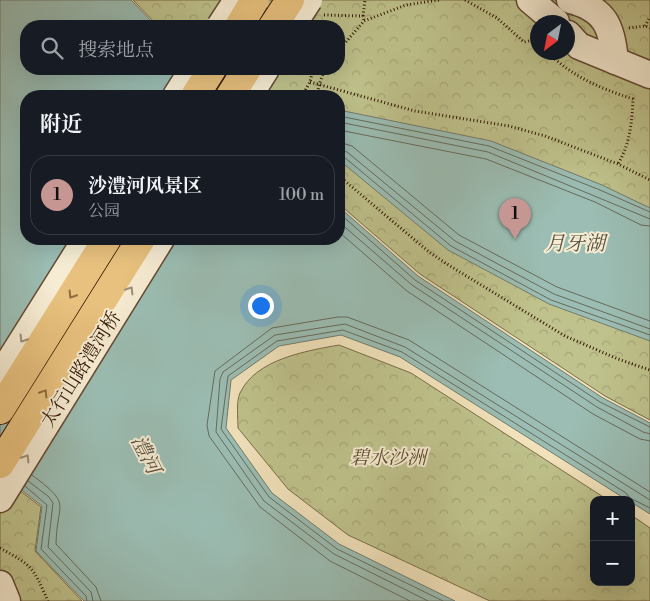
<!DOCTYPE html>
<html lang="zh">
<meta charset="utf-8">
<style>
:root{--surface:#171b24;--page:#242831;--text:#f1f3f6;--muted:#9ea1a6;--line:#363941;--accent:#c59692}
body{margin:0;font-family:"Libre Bodoni","Noto Serif SC",serif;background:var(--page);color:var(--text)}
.controls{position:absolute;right:15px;bottom:15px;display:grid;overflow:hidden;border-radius:10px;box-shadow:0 5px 20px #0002}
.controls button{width:45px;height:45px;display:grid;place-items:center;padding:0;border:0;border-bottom:1px solid var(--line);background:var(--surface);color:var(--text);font:25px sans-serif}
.compass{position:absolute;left:530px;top:15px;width:45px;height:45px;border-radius:50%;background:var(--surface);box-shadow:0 5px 20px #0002;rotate:212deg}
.you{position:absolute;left:260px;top:305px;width:18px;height:18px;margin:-12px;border:4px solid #fff;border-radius:50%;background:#1a73e8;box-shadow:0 0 0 8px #1a73e833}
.badge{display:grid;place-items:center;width:32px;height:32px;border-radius:50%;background:var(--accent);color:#111;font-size:16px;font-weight:700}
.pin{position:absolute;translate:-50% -41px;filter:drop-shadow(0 1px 2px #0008)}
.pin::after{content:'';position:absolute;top:26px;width:18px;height:15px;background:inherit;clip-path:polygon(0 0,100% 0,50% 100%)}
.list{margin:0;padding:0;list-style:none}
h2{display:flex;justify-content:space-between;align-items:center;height:65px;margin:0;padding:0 20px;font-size:21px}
h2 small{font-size:16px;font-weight:400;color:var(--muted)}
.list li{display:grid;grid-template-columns:32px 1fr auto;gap:15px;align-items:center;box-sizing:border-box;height:80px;margin:0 10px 10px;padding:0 10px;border:1px solid var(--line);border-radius:20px}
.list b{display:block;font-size:19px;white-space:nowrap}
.list p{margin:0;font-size:16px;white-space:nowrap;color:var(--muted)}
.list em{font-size:16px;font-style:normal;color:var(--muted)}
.icon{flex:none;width:28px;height:28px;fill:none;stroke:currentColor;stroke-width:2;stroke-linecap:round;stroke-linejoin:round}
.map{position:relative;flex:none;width:650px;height:601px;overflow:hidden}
.search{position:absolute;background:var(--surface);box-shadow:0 5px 20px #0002;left:20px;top:20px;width:325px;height:55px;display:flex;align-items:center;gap:12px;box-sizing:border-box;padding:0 18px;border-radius:20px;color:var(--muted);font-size:19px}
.panel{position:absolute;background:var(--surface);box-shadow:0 5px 20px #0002;left:20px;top:90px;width:325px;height:155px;border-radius:20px}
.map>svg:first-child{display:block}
.forest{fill:url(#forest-crowns);stroke:#7a6d48;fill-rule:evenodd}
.water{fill:#9bbdb3;stroke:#727b6d}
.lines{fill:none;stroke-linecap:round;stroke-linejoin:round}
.shore{stroke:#686a5c;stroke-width:1}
.minor-casing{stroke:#634a32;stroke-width:29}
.major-casing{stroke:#341804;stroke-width:30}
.path{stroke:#341804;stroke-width:3;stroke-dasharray:1 2.5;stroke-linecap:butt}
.minor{stroke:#f6ecd3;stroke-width:26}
.major{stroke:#e8c17e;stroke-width:28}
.minor-bridge-casing{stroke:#634a32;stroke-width:29;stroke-linecap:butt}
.major-bridge-casing{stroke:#341804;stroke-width:30;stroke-linecap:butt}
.minor-bridge{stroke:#f6ecd3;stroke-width:26}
.major-bridge{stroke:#e8c17e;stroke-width:28}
.oneway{stroke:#9f8d76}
.oneway2{stroke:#8e6c41}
.labels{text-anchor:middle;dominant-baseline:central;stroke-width:4;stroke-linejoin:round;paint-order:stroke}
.street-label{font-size:19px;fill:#341804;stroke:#f6ecd3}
.park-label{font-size:19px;font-style:italic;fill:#5e4b2d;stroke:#f6ecd3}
.water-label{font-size:20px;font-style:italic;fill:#585241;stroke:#f6ecd3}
</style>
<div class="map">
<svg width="650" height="601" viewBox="0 0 650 601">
<defs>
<pattern id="forest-crowns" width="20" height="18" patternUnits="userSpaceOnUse" patternTransform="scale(1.25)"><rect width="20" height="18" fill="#bfc28c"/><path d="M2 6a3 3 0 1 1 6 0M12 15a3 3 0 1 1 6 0" fill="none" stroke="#a5a677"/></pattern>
</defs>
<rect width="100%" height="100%" fill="#f1e2bb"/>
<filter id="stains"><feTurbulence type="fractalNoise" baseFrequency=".004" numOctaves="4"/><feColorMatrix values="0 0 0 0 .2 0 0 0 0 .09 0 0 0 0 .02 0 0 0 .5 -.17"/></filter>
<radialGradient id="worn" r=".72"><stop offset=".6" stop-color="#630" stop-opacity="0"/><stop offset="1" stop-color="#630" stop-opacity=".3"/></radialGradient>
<!-- forest -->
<g class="forest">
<path d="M133 0H650V420L605 396 420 274 339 204V96H228L201 69H339V26H158ZM538 22H568V52H538Z"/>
<path d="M339 345 411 373 608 500H594V582H631V515L650 528V601H490L348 535 288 489 238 428C238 418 236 401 240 393 256 359 306 351 339 345Z"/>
<polygon points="0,475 41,507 35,551 82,601 0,601"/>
</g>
<!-- water -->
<g class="water">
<polygon points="0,0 131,0 156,26 26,26 26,69 198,69 226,96 26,96 26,239 339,239 339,207 418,276 603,398 650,423 650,514 631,502 631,500 627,500 400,357 341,335 279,346 231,380 226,428 272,493 339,544 455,601 84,601 36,551 42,506 0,473"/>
<polygon points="339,110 491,141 602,185 650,208 650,341 549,304 448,250 339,160"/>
</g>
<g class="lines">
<!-- shore -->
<g class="shore">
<polyline points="339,116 489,146 600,190 650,212"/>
<polyline points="339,122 488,152 650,219"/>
<polyline points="339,130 486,159 595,202 641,225 650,226"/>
<polyline points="339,142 352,146 459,235 557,287 650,321"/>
<polyline points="339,150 347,152 455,241 554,294 650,329"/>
<polyline points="339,156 344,157 451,246 551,300 650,335"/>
<polyline points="339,213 415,280 600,402 650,427"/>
<polyline points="339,222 412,285 597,407 643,432 650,434"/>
<polyline points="339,232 407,291 593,414 640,439 650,441"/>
<path d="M32 475C73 506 57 500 56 544L96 587 101 601"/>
<polyline points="28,481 49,497 53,503 48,547 91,592 93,601"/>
<polyline points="25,486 47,505 41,549 86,596 87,601"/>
<polyline points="410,601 330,561 260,507 209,436 207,425 215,371 272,328 338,317 347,317 409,340 650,492"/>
<polyline points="428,601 334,554 264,501 216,432 220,379 223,372 275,335 345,324 405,347 650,500"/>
<polyline points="443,601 337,549 269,497 221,429 228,376 277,341 343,330 402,352 626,493 630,498 650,508"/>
</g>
<!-- minor casing -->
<g class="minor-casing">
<g id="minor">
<polyline points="530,0 556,22"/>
<path d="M570 0C605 9 612 26 615 61"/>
<polyline points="568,34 579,46 650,75"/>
<polyline points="176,96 193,69"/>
<polyline points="249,96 266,69"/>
<polyline points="0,376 86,239"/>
<polyline points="0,499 161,239"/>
<polyline points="0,584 7,601"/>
</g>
</g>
<!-- major casing -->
<g class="major-casing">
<g id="major">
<polyline points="195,96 212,69"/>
<polyline points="230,96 247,69"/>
<polyline points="0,410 107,239"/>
<polyline points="0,464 141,239"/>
</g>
</g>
<!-- path -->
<g class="path">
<polyline points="465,0 497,18 524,42 533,40 538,44"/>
<polyline points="324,15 363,16 364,21"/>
<polyline points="363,16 365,0"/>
<polyline points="645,26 650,17"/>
<polyline points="629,28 645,26 650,28"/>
<polyline points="339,50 364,21 406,5 439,0"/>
<path d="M547 52C575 78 597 87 633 99 632 122 630 144 618 164"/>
<polyline points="310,82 415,111 509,126 545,136 618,164 650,180"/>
<polyline points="302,96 310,82 313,69"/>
<polyline points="317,96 319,85 325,69"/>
<polyline points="339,176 429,252 450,266 565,336 618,359 650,370"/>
<path d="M0 548C34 567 32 566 48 601"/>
</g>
<!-- minor -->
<use href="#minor" class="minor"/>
<!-- major -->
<use href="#major" class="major"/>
<!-- minor-bridge casing -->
<g class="minor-bridge-casing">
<g id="minor-bridge">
<polyline points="220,26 237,0"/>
<polyline points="292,26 309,0"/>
</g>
</g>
<!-- major-bridge casing -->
<g class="major-bridge-casing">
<g id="major-bridge">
<polyline points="239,26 255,0"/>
<polyline points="273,26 290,0"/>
</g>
</g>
<!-- minor-bridge -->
<use href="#minor-bridge" class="minor-bridge"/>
<!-- major-bridge -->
<use href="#major-bridge" class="major-bridge"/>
</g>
<!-- one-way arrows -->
<defs><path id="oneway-chevron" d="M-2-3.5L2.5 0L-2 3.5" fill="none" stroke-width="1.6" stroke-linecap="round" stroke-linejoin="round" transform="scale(1.25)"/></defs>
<g class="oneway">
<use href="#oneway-chevron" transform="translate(130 290) rotate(-58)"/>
<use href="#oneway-chevron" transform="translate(23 339) rotate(122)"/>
<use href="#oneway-chevron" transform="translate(26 458) rotate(-58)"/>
</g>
<g class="oneway2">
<use href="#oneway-chevron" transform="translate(72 295) rotate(122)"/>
<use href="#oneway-chevron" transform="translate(44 393) rotate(-58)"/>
</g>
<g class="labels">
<!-- street labels -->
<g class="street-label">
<text transform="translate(81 369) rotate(-58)">太行山路澧河桥</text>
</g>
<!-- park labels -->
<g class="park-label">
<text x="388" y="458">碧水沙洲</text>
</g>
<!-- water labels -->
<g class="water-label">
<text x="575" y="244">月牙湖</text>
<text transform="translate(145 455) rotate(63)">澧河</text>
</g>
</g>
<rect width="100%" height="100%" filter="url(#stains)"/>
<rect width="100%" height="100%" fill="url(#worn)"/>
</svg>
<div class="controls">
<button>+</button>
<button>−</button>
</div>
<svg class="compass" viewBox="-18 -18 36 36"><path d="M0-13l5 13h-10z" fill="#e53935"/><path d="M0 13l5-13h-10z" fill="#9ea1a6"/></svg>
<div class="you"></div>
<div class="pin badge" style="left:515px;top:239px">1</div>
<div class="search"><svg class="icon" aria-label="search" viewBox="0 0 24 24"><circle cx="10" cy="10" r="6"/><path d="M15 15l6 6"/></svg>搜索地点</div>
<section class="panel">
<h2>附近<small></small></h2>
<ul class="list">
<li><span class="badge">1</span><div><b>沙澧河风景区</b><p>公园</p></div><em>100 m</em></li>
</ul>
</section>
</div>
